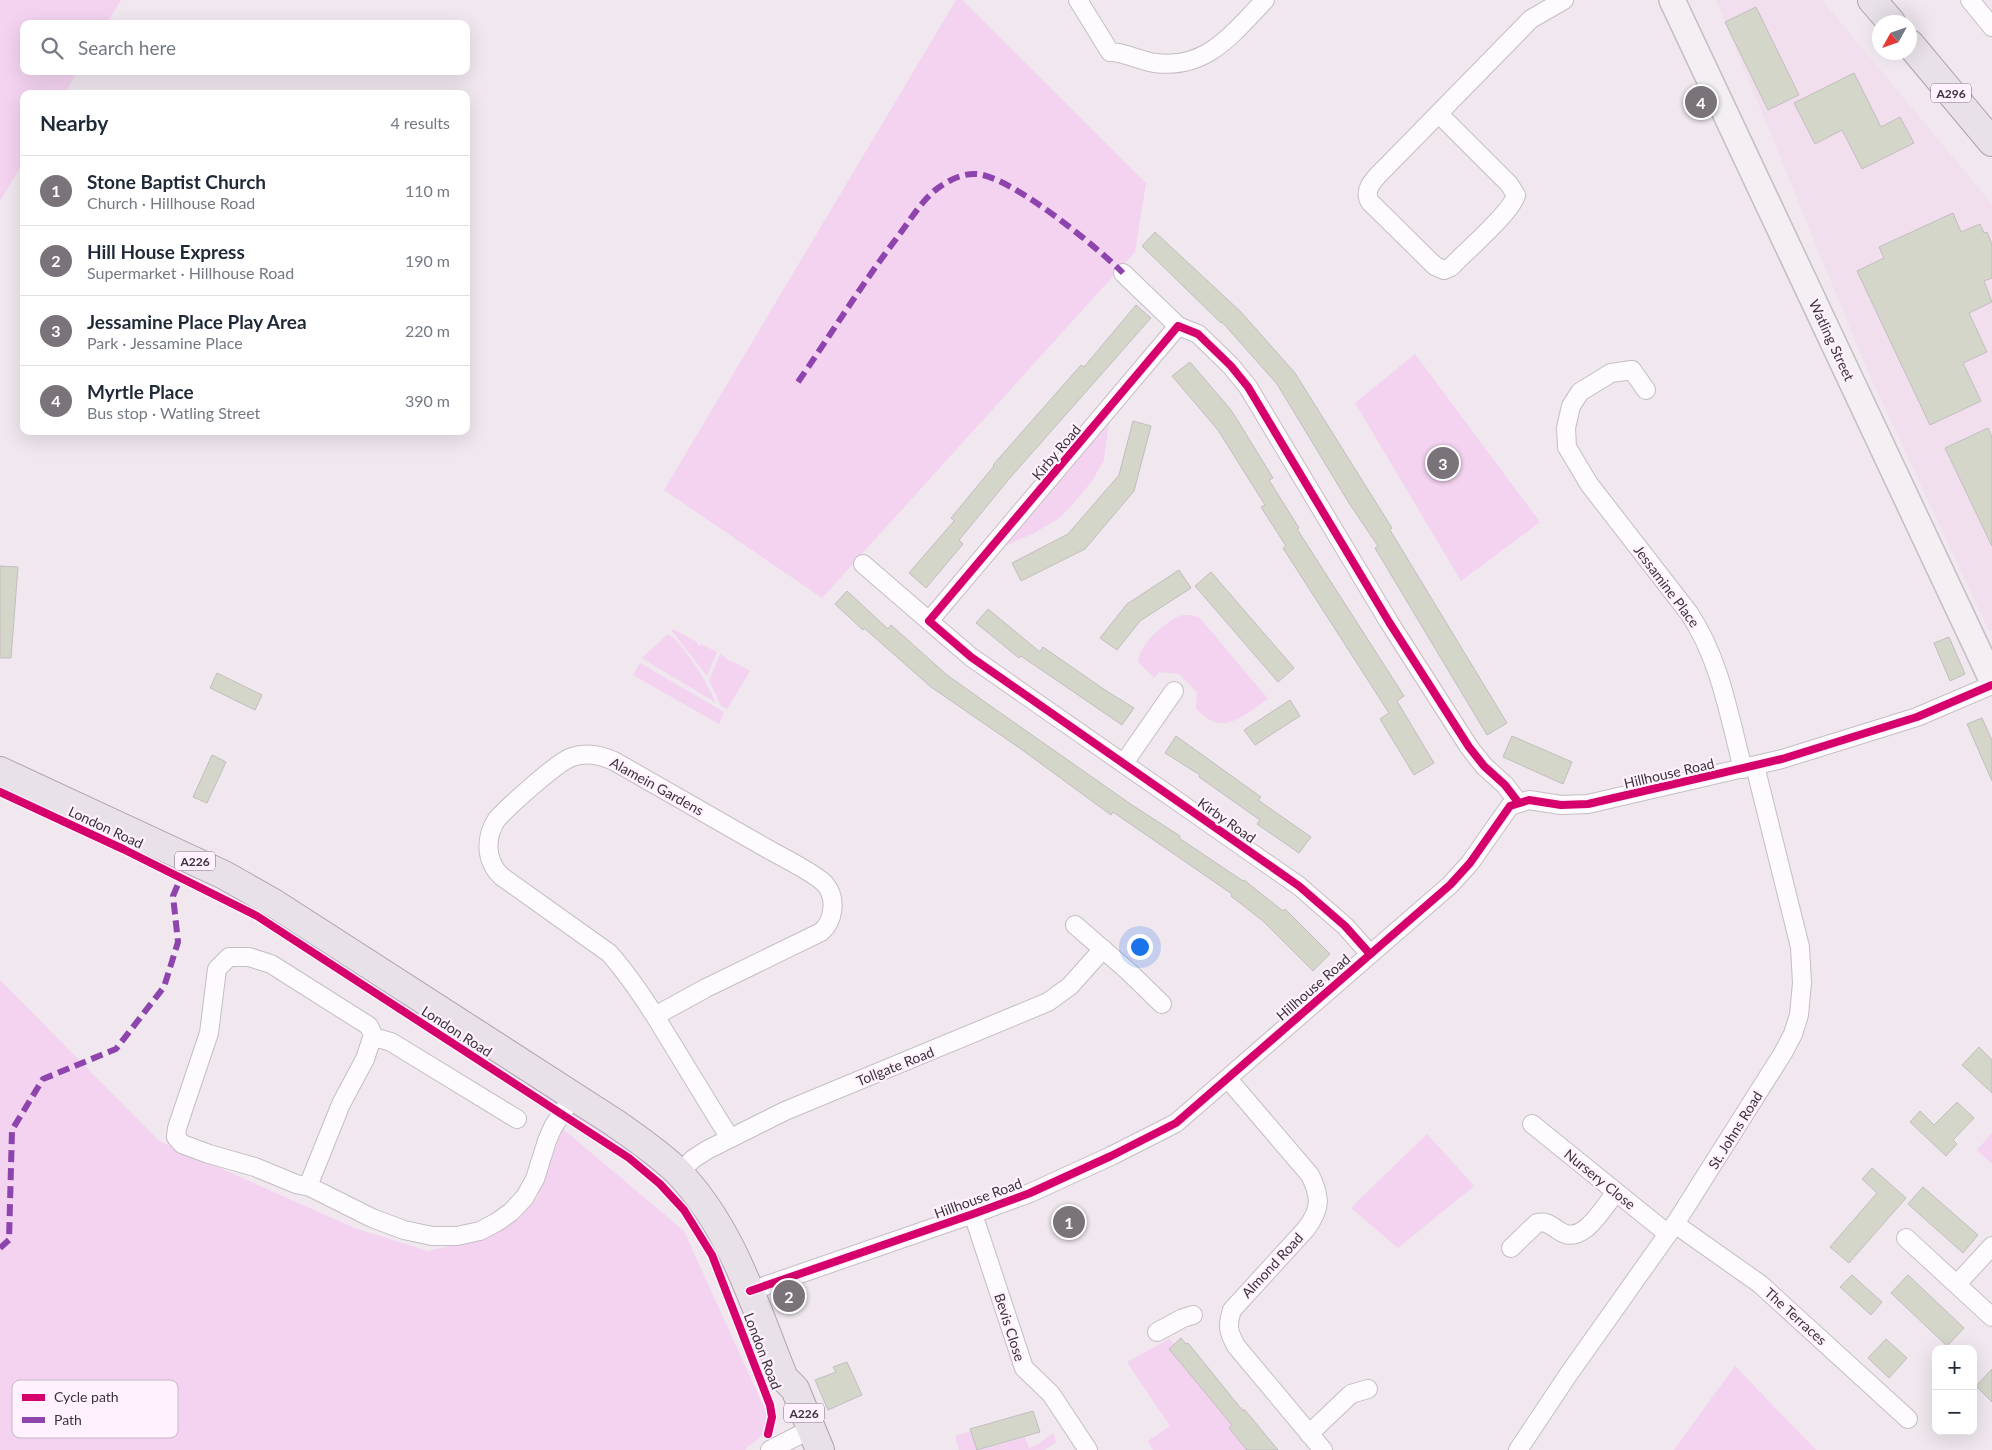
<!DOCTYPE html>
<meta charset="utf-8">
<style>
:root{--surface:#fff;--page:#f6f6f7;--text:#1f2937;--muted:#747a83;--line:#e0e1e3;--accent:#7a7379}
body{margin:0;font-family:Lato,sans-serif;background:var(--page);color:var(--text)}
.controls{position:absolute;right:15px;bottom:15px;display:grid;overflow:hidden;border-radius:10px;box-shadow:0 5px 20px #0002}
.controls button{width:45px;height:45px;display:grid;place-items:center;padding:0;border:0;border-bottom:1px solid var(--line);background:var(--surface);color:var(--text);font:25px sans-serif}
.compass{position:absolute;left:1872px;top:15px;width:45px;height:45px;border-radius:50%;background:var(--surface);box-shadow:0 5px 20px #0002;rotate:230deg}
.you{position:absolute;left:1139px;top:946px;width:18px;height:18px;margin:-12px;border:4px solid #fff;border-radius:50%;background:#1a73e8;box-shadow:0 0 0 8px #1a73e833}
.badge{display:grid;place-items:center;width:32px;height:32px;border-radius:50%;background:var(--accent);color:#fff;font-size:16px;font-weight:700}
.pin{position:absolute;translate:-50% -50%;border:2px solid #fff;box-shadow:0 1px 5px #0006}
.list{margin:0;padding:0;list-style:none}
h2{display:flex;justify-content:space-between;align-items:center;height:65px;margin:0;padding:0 20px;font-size:21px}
h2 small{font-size:16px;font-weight:400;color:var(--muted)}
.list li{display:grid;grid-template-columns:32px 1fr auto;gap:15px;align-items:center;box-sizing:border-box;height:70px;padding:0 20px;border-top:1px solid var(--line)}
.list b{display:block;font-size:19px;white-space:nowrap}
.list p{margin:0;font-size:16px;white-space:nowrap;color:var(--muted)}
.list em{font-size:16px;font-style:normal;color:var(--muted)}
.icon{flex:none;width:28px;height:28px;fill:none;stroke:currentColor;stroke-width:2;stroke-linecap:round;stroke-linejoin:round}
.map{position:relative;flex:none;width:1992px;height:1450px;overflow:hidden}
.search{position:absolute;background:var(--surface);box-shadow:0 5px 20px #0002;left:20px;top:20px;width:450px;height:55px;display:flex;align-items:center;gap:12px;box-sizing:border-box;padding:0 18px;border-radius:10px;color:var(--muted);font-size:19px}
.panel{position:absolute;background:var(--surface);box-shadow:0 5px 20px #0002;left:20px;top:90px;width:450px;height:345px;border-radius:10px}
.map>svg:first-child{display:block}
.built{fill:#f1dfee}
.green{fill:#f3d3f0}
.building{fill:#d4d6ca;stroke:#c1bebf}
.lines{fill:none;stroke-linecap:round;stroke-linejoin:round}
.minor-casing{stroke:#c5bec4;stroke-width:20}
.secondary-casing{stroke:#c5bec4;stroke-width:28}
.primary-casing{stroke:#afa1ae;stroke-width:30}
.minor{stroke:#fdfbfd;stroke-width:18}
.secondary{stroke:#f3eff2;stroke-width:25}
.primary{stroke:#e8e2e8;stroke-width:28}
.quiet{stroke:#8e44ad;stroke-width:6;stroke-dasharray:12 6;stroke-linecap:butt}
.cycleway-casing{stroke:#fff1fe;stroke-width:11}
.cycleway{stroke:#d6006c;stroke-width:8}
.labels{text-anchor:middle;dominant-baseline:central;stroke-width:4.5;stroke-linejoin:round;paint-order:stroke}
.shield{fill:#fff1fe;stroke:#766d75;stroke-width:1}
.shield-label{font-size:12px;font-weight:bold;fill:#3b343a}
.street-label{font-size:14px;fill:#3b343a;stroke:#fff1fe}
.key{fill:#fff1fe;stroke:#c4b8c3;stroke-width:1}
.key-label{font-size:14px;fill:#3b343a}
</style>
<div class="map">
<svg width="1992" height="1450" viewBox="0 0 1992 1450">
<rect width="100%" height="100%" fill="#f0e7ef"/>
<!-- built -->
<polygon class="built" points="1716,0 1822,0 1992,204 1992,630 1989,631 1868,372"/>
<!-- green -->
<g class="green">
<polygon points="0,0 121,0 106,24 24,24 24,71 78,71 64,94 24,94 24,161 0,201"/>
<polygon points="956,0 962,0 1146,183 1135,252 822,598 664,490"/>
<polygon points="1415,354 1540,522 1461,581 1355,403"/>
<polygon points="1111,406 1104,460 1092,481 1073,504 1058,519 1034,533 987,554"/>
<path d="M1189 615 1199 617 1268 699C1254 708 1236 725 1219 723 1210 722 1202 714 1196 709L1197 692 1179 674 1159 672 1154 678 1138 662C1139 644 1163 625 1177 617 1181 615 1185 615 1189 615Z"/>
<polygon points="673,629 697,642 697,644 700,646 701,644 717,652 707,676 672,631"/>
<path d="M668 634C682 641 710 687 715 702L643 659V657Z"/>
<polygon points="720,654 727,658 727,660 731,662 732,661 750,671 727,709 721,706 709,680"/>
<polygon points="640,663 724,712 719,724 633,675"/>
<path d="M0 980 159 1141 357 1229 428 1251 489 1237 537 1198 563 1129 684 1231 768 1416C768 1431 759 1440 747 1447V1449L745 1450H0Z"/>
<polygon points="525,1085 535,1085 558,1100 556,1106"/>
<polygon points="576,1112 654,1165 655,1174 636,1158 571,1115"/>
<polygon points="1992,1133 1992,1164 1977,1150"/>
<polygon points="1427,1134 1474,1186 1398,1248 1351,1208"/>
<polygon points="1169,1339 1174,1344 1169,1349 1225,1417 1228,1419 1243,1407 1245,1410 1230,1422 1233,1425 1229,1428 1236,1437 1260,1450 1153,1450 1148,1441 1170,1426 1127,1362"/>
<polygon points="1735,1366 1816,1450 1674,1450"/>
<polygon points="971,1431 977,1450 959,1450 955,1436"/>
<polygon points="1053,1433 1056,1442 1045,1450 981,1450 1025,1437 1029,1448 1038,1444"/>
</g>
<!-- building -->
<g class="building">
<polygon points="1756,7 1799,95 1768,110 1725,22"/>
<polygon points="1854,73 1881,127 1900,117 1914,143 1862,169 1842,130 1815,144 1794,103"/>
<polygon points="1953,213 1961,232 1980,224 1984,233 1987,232 1992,244 1992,278 1984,281 1992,302 1969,313 1987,352 1963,363 1981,401 1930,425 1857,271 1884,258 1879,247"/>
<polygon points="1155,232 1241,312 1295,373 1392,528 1390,530 1507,723 1487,735 1375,548 1378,546 1349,503 1277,384 1222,322 1221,323 1142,246"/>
<polygon points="1136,305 1151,318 1009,479 959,540 963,544 926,588 909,573 954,521 951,518 994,466 993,465 1081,365 1084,367"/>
<polygon points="1190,362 1231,410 1246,434 1273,478 1269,480 1299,528 1297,529 1404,696 1397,701 1434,763 1414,775 1380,719 1389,713 1283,548 1286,546 1261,507 1265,505 1218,430 1172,376"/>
<polygon points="1133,421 1151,426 1134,491 1085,549 1021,581 1012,563 1068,534 1119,475"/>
<polygon points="1988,428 1992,437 1992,546 1945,448"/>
<polygon points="0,566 18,567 11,658 0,658"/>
<polygon points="1179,570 1191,588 1140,621 1117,650 1100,638 1127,604"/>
<polygon points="1211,572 1294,668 1278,682 1195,586"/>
<polygon points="847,591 888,629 891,625 947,675 985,702 1132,805 1180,836 1179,838 1243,881 1244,880 1283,911 1285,909 1330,954 1313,971 1263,921 1231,896 1232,894 1113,812 1111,815 1021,749 931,687 864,628 863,630 835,604"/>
<polygon points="988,609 1040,652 1043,647 1105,690 1134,708 1122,725 1021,656 1019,658 976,623"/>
<polygon points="1949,637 1965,674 1950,681 1934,643"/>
<polygon points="217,673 262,695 255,710 210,688"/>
<polygon points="1290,700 1300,716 1255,745 1244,730"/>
<polygon points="1982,718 1992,740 1992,781 1967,724"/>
<polygon points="1176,736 1261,797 1258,800 1311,837 1299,853 1257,824 1260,820 1199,777 1200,775 1165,753"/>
<polygon points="1512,736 1572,762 1563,784 1503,757"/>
<polygon points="212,755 226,762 207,803 193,797"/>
<polygon points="1979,1047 1992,1060 1992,1093 1962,1065"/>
<polygon points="1957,1102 1974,1118 1953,1140 1957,1144 1946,1156 1910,1122 1920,1111 1934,1125"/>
<polygon points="1872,1168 1906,1198 1849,1263 1830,1247 1877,1193 1862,1179"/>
<polygon points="1923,1187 1978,1235 1963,1253 1908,1204"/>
<polygon points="1852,1275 1882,1302 1871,1315 1840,1287"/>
<polygon points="1908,1275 1964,1328 1947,1346 1891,1293"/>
<polygon points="1181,1338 1186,1344 1188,1343 1243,1411 1245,1410 1278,1450 1247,1450 1229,1428 1232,1425 1169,1349"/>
<polygon points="1886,1339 1907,1358 1889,1378 1868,1358"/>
<polygon points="847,1362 862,1395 828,1410 815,1380 836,1372 833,1367"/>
<polygon points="1992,1369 1992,1402 1976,1386"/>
<polygon points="1033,1411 1040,1432 977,1450 970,1429"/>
</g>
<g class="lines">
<!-- minor casing -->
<g class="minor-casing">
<g id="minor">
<path d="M1078 0 1110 52C1125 52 1140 61 1155 63 1207 70 1233 33 1265 0"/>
<polyline points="1970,0 1992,27"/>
<path d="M1439 114 1509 184 1516 195C1512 212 1465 252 1451 267L1444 270 1435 266 1370 202C1361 187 1381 173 1390 163L1531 19 1564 0"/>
<polyline points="1123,273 1178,326"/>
<path d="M1646 390 1632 370 1611 373 1580 392 1571 406 1566 428 1567 447 1589 484 1689 613C1720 659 1729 716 1743 769"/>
<polyline points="863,564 929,621"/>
<polyline points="1124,763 1174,691"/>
<polyline points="1075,925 1128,971 1162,1004"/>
<polyline points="1370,954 1345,926 1299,886 971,657 929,621 1178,326 1198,334 1231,366 1248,387 1389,622 1469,747 1484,766 1505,785 1518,802"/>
<path d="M655 1016 706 988 821 932C834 921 837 898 825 884 815 873 780 856 766 848 716 819 664 790 614 761 601 755 586 752 572 757 557 762 509 806 497 819 485 837 485 860 501 876L609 953C626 972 641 994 655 1016L718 1119 730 1138"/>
<polyline points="373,1039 381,1039 391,1042 517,1119"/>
<path d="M1228 1079 1310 1175C1321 1197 1321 1209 1306 1229L1232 1310C1227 1326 1228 1331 1236 1346L1323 1450"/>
<polyline points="1532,1124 1668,1234"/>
<polyline points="679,1173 693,1159 707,1150 785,1111 1048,1002 1070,986 1103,949"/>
<polyline points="308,1186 341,1104 365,1059 373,1035 369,1026 271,964 249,957 229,957 217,969 209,1033 177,1128 176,1137 182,1144 209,1154 255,1167 296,1184 310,1187 372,1218 404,1230 432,1236 457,1236 480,1231 497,1222 511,1212 525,1197 535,1179 547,1141 553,1127 573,1096"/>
<polyline points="973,1214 1024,1368 1051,1394 1088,1450"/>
<polyline points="1675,1224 1760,1284 1908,1419"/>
<polyline points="1906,1238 1992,1317"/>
<path d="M1511 1248 1537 1223C1547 1221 1550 1225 1558 1230 1582 1248 1602 1209 1616 1192"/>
<polyline points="1957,1284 1992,1246"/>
<polyline points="750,1291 973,1214 1030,1193 1111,1156 1176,1123 1450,885 1470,863 1510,806 1529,800 1561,805 1588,804 1782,759 1917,717 1992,685"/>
<polyline points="1157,1332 1183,1318 1193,1315"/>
<polyline points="1309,1434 1351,1394 1368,1389"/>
<polyline points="770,1450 811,1429"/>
<polyline points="1518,1450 1568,1375 1675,1224 1783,1053 1793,1034 1799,1015 1802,983 1800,947 1755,766"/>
</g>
</g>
<!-- secondary casing -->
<g class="secondary-casing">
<polyline id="secondary" points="1672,0 1992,680"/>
</g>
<!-- primary casing -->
<g class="primary-casing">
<g id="primary">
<polyline points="1872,0 1891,22"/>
<polyline points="1910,44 1992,142"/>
<path d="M0 771 224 875 275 904 615 1123C636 1138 659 1153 678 1172 733 1229 755 1307 784 1378L795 1389 820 1450"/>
</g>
</g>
<!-- minor -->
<use href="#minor" class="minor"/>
<!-- secondary -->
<use href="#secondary" class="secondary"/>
<!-- primary -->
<use href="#primary" class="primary"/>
<!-- quiet -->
<g class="quiet">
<path d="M798 382C832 333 863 282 899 235 911 219 922 200 938 188 949 180 963 173 977 174 1012 177 1097 247 1123 273"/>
<polyline points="0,1248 9,1240 12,1130 43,1079 116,1049 164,987 178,942 173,896 181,877"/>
</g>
<!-- cycleway casing -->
<g class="cycleway-casing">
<g id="cycleway">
<polyline points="0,792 123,849 257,916 629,1158 660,1184 684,1210 712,1255 770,1405 772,1417 768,1434"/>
<polyline points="1370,954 1345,926 1299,886 971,657 929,621 1178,326 1198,334 1231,366 1248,387 1389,622 1469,747 1484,766 1505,785 1518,802"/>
<polyline points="750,1291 973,1214 1030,1193 1111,1156 1176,1123 1450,885 1470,863 1510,806 1529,800 1561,805 1588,804 1782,759 1917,717 1992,685"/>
</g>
</g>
<!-- cycleway -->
<use href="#cycleway" class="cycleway"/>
</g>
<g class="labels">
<!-- shield labels -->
<g class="shield">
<rect x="1931" y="83.5" width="40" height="19" rx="4"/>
<rect x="175" y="851.5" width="40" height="19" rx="4"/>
<rect x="784" y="1403.5" width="40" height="19" rx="4"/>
</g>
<g class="shield-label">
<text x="1951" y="93">A296</text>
<text x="195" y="861">A226</text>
<text x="804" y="1413">A226</text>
</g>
<!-- street labels -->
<g class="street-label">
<text transform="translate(1832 340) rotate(65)">Watling Street</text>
<text transform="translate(1056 452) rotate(-50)">Kirby Road</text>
<text transform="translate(1667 586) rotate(53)">Jessamine Place</text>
<text transform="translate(1669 773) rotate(-13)">Hillhouse Road</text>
<text transform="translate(657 786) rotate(29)">Alamein Gardens</text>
<text transform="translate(1227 820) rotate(35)">Kirby Road</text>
<text transform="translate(106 827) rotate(25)">London Road</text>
<text transform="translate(1313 987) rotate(-41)">Hillhouse Road</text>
<text transform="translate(457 1031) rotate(33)">London Road</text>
<text transform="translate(895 1066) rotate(-22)">Tollgate Road</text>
<text transform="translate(1735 1130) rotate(-58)">St. Johns Road</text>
<text transform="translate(1600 1179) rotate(39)">Nursery Close</text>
<text transform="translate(978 1198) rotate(-20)">Hillhouse Road</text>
<text transform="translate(1272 1265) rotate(-47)">Almond Road</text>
<text transform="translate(1796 1316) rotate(42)">The Terraces</text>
<text transform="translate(1010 1327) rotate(72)">Bevis Close</text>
<text transform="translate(763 1351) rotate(69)">London Road</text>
</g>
</g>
<!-- legend -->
<rect x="12" y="1380" width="166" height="58" rx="8" class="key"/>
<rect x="22" y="1394" width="23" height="7" fill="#d6006c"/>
<rect x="22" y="1417" width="23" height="6" fill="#8e44ad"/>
<g class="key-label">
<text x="54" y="1402">Cycle path</text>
<text x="54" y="1425">Path</text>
</g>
</svg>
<div class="controls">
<button>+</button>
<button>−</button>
</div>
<svg class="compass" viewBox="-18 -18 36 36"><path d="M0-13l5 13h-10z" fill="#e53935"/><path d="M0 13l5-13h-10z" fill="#747a83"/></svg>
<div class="you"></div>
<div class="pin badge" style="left:1069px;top:1222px">1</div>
<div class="pin badge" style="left:789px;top:1296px">2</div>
<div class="pin badge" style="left:1443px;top:463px">3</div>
<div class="pin badge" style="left:1701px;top:102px">4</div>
<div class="search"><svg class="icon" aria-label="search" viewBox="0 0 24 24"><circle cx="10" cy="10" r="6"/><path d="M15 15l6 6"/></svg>Search here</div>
<section class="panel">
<h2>Nearby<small>4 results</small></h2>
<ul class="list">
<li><span class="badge">1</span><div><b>Stone Baptist Church</b><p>Church · Hillhouse Road</p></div><em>110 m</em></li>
<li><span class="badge">2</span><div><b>Hill House Express</b><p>Supermarket · Hillhouse Road</p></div><em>190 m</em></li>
<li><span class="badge">3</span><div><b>Jessamine Place Play Area</b><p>Park · Jessamine Place</p></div><em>220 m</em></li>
<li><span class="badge">4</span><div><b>Myrtle Place</b><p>Bus stop · Watling Street</p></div><em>390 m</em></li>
</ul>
</section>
</div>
